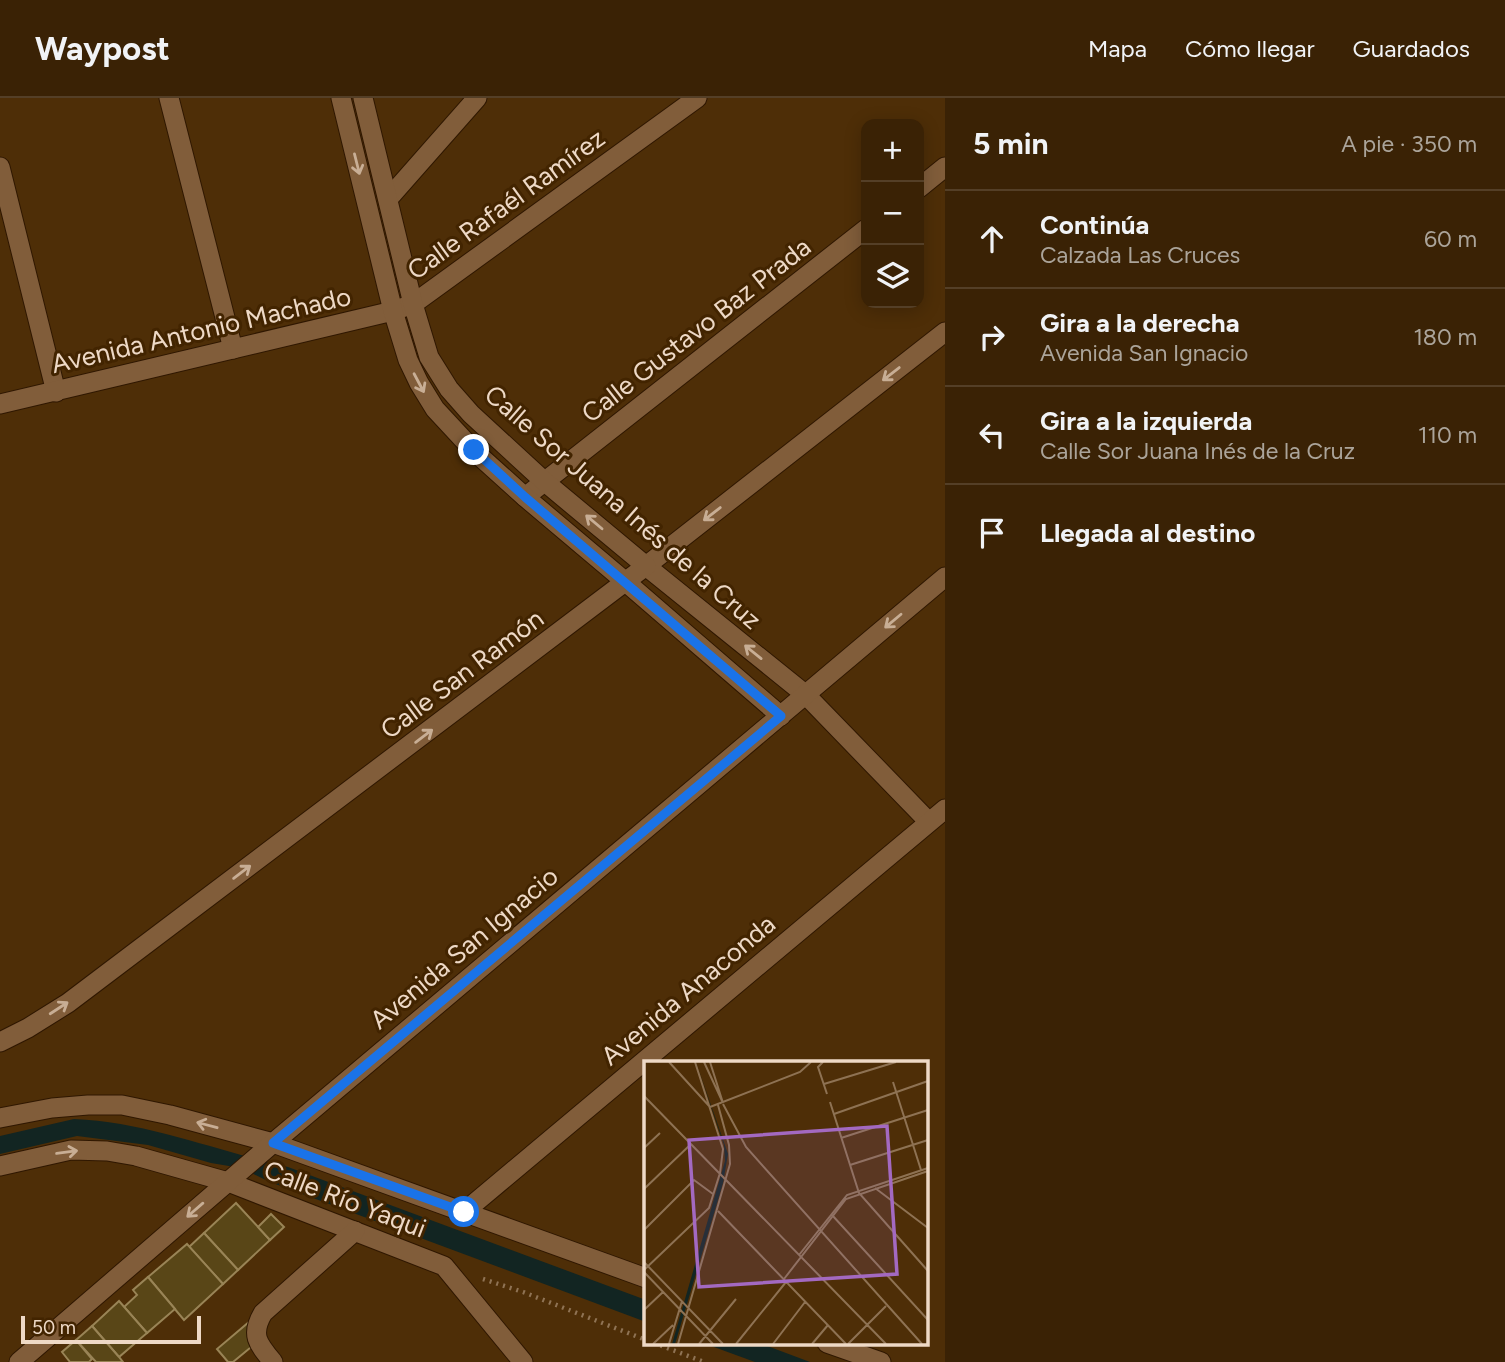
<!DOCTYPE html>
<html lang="es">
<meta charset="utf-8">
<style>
:root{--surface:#3a2205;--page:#412a0f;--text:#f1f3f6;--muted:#aba49a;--line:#543f27}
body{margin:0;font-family:Figtree,sans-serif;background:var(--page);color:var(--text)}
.controls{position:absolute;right:21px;top:21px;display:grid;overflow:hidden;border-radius:14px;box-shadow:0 4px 18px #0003}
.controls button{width:63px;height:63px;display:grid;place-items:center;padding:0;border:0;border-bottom:2px solid var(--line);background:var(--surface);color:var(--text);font:35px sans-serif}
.scale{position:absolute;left:21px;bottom:18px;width:180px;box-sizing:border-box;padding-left:7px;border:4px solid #eed9c6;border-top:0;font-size:19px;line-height:24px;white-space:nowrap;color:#eed9c6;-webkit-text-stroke:5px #422400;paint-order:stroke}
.stop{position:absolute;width:21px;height:21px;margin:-16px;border:5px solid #1a73e8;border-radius:50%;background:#fff}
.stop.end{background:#1a73e8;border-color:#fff;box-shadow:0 2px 7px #0008}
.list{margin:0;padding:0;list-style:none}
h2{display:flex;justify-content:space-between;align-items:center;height:91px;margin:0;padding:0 28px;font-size:30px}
h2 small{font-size:23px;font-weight:400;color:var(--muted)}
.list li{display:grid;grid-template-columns:46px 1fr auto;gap:21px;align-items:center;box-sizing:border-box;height:98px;padding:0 28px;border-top:2px solid var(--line)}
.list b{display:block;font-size:26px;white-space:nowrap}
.list p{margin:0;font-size:23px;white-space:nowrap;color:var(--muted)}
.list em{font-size:23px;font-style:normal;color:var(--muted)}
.icon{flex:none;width:38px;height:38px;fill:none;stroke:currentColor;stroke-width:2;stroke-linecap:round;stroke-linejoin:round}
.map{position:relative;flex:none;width:945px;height:1264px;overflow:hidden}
header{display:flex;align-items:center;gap:42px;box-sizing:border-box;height:98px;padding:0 35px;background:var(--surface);border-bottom:2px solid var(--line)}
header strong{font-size:33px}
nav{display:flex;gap:38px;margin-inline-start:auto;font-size:24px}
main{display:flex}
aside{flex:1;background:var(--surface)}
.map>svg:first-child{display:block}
.water{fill:#122522}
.building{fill:#594617;stroke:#998456;stroke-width:2}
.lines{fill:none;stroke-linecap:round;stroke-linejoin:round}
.minor-casing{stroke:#2f1700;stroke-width:21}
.tertiary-casing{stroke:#2f1700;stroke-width:21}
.path{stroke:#8f7354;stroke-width:4.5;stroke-dasharray:2 5;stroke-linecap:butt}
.minor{stroke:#815d3a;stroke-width:19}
.tertiary{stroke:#815d3a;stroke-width:19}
.oneway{stroke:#c8ae95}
.route{stroke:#1a73e8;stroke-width:9}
.labels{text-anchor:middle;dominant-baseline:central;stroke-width:6;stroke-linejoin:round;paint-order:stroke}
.street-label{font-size:26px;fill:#eed9c6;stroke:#422400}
.inset-road{fill:none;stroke:#8e7253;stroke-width:2}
.view{fill:#a369c1;fill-opacity:0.15;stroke:#a369c1;stroke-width:3.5}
.inset-edge{fill:none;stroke:#eed9c6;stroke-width:3.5}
</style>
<header>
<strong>Waypost</strong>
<nav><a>Mapa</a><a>Cómo llegar</a><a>Guardados</a></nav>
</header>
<main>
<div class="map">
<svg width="945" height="1264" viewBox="0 0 945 1264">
<rect width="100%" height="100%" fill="#4e2e07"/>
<!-- water -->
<g class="water">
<path d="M74 1021C148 1024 216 1053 288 1069L646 1202V1224L270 1084 241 1070 211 1065 148 1047 77 1038 0 1056V1038Z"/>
<polygon points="703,1245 759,1245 810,1264 755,1264"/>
</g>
<!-- building -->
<g class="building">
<polygon points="236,1105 270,1142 238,1172 204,1135"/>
<polygon points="271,1116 284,1129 270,1142 258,1129"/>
<polygon points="204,1135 238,1172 223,1186 189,1149"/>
<polygon points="187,1146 223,1186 184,1222 148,1179"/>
<polygon points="148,1179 175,1211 147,1235 124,1209 137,1197 133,1192"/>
<polygon points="119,1203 147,1235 119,1259 92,1228"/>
<polygon points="249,1224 262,1240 233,1264 228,1264 217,1251"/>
<polygon points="92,1228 119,1259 123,1264 96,1264 76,1242"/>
<polygon points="76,1242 92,1261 89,1264 70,1264 62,1254"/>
</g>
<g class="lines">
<!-- minor casing -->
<g class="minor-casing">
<g id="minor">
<polyline points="169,0 233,251"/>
<polyline points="0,69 56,294"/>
<polyline points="919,90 945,69"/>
<polyline points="388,101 477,0"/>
<polyline points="0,306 393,213 413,206 697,0"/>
<polyline points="525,399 866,131"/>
<polyline points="627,485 781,618"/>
<polyline points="929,724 806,597 646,468 945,234"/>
<polyline points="0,1020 52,1010 88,1007 122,1007 170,1017 273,1045 646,1180"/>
<polyline points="0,1068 71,1052 107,1053 136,1058 228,1084 444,1168 523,1264"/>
<polyline points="464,1114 945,711"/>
<polyline points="827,1245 881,1264"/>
<polyline points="19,1264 273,1045 945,479"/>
<path d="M273 1264C258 1246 250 1237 263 1215L355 1133"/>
</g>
</g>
<!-- tertiary casing -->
<g class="tertiary-casing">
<g id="tertiary">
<polyline points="341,0 393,213 408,262 419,285 435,311 474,353 525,399 627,485"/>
<polyline points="0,944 28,930 68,905 646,468 545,384 471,316 449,291 429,259 413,206 363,0"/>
</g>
</g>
<!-- path -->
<g class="path">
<polyline points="483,1181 523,1194 646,1242"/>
<polyline points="654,1245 704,1264"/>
</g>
<!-- minor -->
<use href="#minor" class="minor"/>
<!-- tertiary -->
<use href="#tertiary" class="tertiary"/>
</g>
<!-- one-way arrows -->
<defs><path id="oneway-shaft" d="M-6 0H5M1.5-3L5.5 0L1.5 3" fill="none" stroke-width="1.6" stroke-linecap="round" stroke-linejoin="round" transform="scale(1.75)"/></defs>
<g class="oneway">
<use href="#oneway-shaft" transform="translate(357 66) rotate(76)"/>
<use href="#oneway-shaft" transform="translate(891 276) rotate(142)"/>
<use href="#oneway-shaft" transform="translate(419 285) rotate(62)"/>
<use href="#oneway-shaft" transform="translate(712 416) rotate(142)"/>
<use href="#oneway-shaft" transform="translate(594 424) rotate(-140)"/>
<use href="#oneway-shaft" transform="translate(893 523) rotate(140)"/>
<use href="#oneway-shaft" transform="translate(753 554) rotate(-141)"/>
<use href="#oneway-shaft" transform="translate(424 638) rotate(-37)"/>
<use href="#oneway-shaft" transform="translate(242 774) rotate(-37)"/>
<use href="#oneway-shaft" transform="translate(59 910) rotate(-33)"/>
<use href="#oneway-shaft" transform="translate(207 1027) rotate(-165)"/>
<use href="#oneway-shaft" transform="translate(67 1054) rotate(-8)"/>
<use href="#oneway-shaft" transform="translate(195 1112) rotate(139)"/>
</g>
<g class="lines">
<!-- route -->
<polyline class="route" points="464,1114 273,1045 781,618 525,399 474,352"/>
</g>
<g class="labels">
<!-- street labels -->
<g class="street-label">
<text transform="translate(506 106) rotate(-36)">Calle Rafaél Ramírez</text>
<text transform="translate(201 232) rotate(-13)">Avenida Antonio Machado</text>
<text transform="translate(696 232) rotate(-38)">Calle Gustavo Baz Prada</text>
<text transform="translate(623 409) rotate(41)">Calle Sor Juana Inés de la Cruz</text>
<text transform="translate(462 576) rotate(-37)">Calle San Ramón</text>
<text transform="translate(464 850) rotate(-40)">Avenida San Ignacio</text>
<text transform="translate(688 892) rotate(-40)">Avenida Anaconda</text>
<text transform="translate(345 1101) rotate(21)">Calle Río Yaqui</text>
</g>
</g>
<!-- overview -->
<g transform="translate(644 963)">
<rect width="284" height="284" fill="#4e2e07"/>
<path d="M52 1 84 93 79 122 31 283H28L81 100 80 84Z" fill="#122522"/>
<path class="inset-road" d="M25 1 66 46 156 11 167 1M60 1 79 42M66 1 79 42M179 1 174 6 183 33M249 21 277 109M180 23 252 1M0 35 242 283M186 41 215 132 284 210M79 43 102 86 278 283M190 53 284 20M197 77 284 49M0 87 16 72M206 104 284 79M231 127 284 167M0 128 46 84M74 150 202 283M188 154 284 259M0 169 50 119 69 133M155 194 203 134 284 107M0 201 79 283M0 209 65 147 76 112 79 88 51 1M0 211 69 283M140 218 202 138 284 110M0 249 19 231M9 283 29 264M25 283 38 240M34 283 86 103 85 84 74 44M55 283 92 238M92 283 142 221M129 283 161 241M168 283 184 264M204 283 242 245"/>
<path class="view" d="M243 65 253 213 55 226 45 79Z"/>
<rect width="284" height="284" class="inset-edge"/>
</g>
</svg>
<div class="controls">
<button>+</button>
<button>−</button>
<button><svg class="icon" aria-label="layers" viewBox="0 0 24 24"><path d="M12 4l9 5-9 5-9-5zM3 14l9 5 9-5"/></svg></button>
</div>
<div class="scale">50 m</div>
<div class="stop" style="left:464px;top:1114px"></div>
<div class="stop end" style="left:474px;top:352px"></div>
</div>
<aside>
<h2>5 min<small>A pie · 350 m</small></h2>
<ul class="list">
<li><svg class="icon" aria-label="ahead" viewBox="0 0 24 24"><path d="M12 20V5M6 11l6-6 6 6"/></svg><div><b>Continúa</b><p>Calzada Las Cruces</p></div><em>60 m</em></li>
<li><svg class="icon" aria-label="right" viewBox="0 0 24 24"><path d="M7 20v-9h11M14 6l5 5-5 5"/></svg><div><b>Gira a la derecha</b><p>Avenida San Ignacio</p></div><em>180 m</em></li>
<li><svg class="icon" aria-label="left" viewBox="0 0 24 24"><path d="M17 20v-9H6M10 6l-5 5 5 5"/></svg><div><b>Gira a la izquierda</b><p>Calle Sor Juana Inés de la Cruz</p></div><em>110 m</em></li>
<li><svg class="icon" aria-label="arrive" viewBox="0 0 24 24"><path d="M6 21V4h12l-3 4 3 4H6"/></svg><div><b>Llegada al destino</b></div></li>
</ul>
</aside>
</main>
